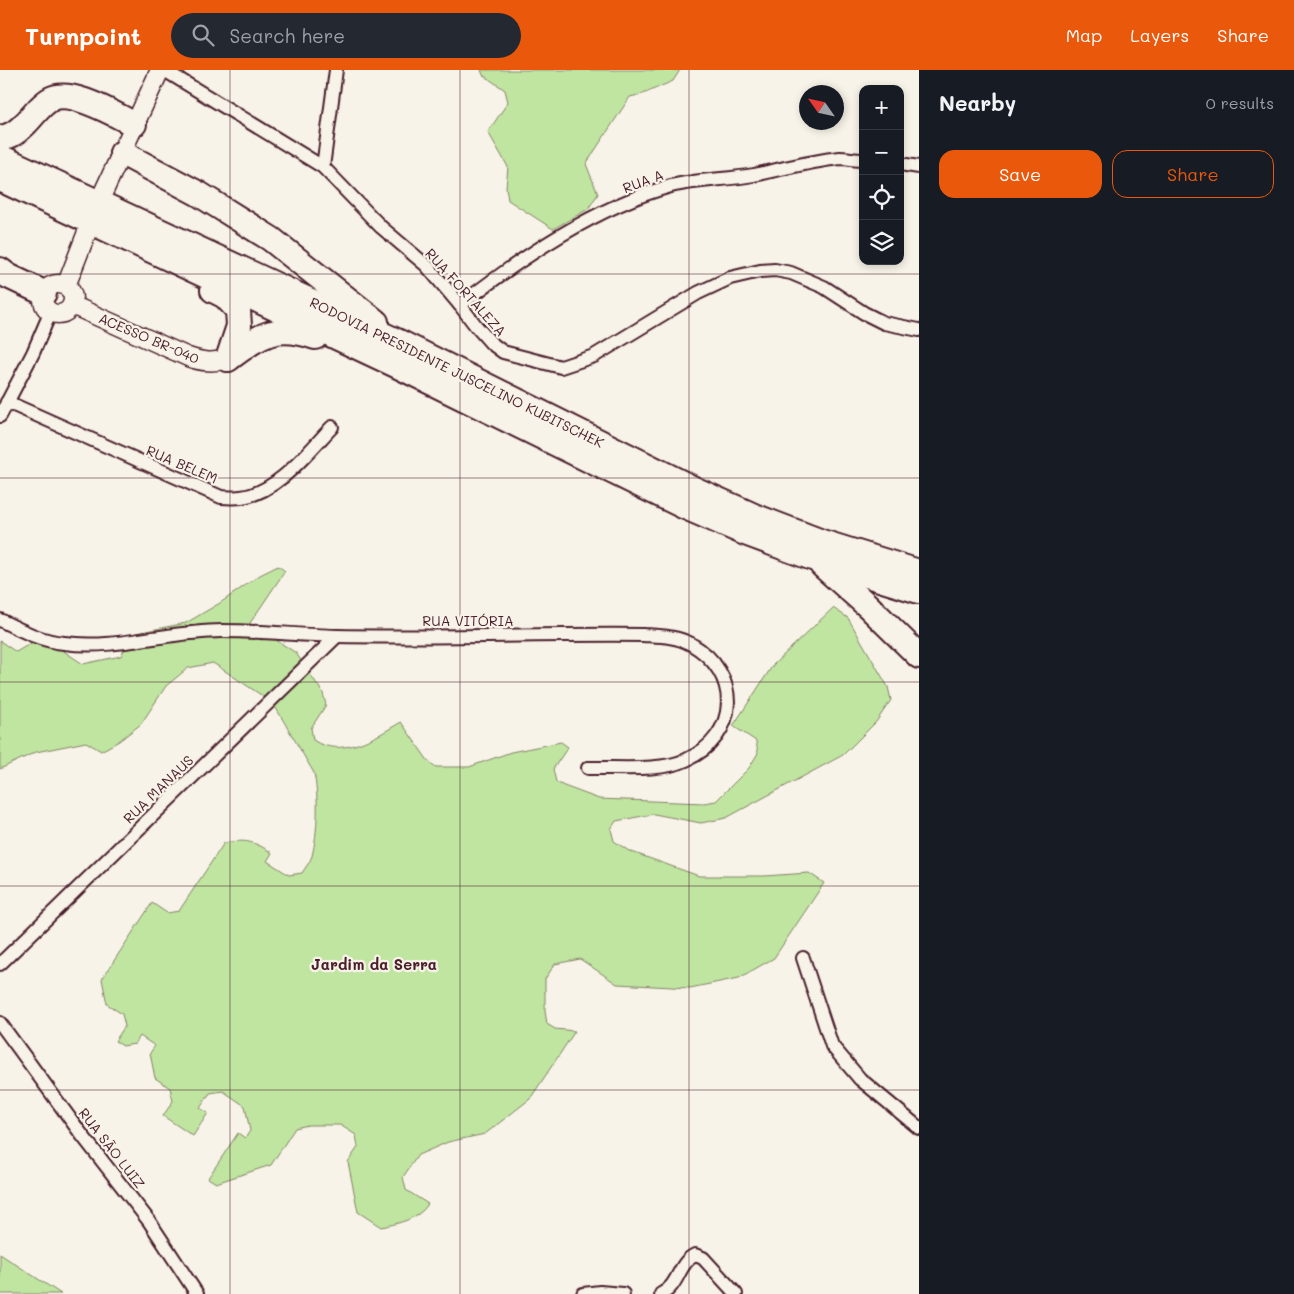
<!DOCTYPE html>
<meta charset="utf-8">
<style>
:root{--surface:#171b24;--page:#242831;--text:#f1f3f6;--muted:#9ea1a6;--line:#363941;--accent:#ea580c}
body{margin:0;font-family:Mali,sans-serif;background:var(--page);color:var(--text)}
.controls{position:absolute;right:15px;top:15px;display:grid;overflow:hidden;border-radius:10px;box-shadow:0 2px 8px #0003}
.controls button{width:45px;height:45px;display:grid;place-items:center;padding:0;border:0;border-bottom:1px solid var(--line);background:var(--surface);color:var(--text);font:25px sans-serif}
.compass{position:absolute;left:799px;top:15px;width:45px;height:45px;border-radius:50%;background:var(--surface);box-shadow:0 2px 8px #0003;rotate:304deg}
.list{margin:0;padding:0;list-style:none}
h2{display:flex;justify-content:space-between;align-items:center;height:65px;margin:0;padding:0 20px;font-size:21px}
h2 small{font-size:16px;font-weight:400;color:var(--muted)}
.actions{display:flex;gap:10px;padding:15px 20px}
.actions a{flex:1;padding:11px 0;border:1px solid var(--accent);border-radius:15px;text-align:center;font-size:18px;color:var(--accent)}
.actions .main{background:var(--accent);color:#fff}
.icon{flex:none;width:28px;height:28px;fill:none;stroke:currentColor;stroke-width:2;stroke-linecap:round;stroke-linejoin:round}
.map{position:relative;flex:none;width:919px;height:1224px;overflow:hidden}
header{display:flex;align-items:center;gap:30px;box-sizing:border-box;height:70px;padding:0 25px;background:var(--accent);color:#fff}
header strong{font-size:24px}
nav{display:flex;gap:28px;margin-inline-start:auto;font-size:18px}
.search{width:350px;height:45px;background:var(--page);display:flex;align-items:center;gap:12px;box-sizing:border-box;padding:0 18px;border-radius:28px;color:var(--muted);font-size:19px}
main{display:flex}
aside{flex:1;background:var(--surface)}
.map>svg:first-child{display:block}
.green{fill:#bfe5a0;stroke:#848266}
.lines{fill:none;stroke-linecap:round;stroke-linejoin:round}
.street-casing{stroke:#4a1f2b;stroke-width:16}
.secondary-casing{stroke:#4a1f2b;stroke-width:21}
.highway-casing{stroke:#4a1f2b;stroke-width:28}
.street{stroke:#f7f3e8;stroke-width:12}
.secondary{stroke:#f7f3e8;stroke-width:18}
.highway{stroke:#f7f3e8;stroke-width:24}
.grid{fill:none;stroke:#4a1f2b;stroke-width:1;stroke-opacity:0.55}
.labels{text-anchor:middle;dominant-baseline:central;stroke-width:4.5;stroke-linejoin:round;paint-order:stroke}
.street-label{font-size:14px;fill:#4a1f2b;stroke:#f7f3e8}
.neighbourhood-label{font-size:15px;font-weight:bold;fill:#4a1f2b;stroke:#f7f3e8}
</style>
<header>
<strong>Turnpoint</strong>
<div class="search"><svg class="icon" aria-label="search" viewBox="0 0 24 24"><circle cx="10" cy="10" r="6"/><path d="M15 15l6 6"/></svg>Search here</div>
<nav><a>Map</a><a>Layers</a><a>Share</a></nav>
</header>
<main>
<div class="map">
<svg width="919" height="1224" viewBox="0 0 919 1224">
<rect width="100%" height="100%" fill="#f7f3e8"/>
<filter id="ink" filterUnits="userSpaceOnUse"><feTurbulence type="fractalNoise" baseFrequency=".02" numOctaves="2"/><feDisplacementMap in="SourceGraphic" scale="10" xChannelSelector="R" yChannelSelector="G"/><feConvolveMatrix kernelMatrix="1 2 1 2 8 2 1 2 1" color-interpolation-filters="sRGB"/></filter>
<g filter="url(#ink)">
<!-- green -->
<g class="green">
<polygon points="481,0 680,0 673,11 643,24 630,27 586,94 598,124 588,139 553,159 508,130 506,117 508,97 488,62 508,32 505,20 483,5"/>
<path d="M278 496 285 501 250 553 253 565 261 570 273 568 296 583 323 623 326 635 311 658 313 670C342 689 376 667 401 652L429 692 436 697H469L511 682 561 672 568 677 553 699 556 712 564 716 599 729 704 733 716 731 749 698 758 683 756 671 733 656 773 595 833 538 848 548 888 617 891 630 876 652 843 685 726 748 701 753 654 744 616 751 611 759 614 771 629 781 699 806H764L809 803 824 813 774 888 739 908 690 918 617 914 580 889 555 894 545 909V941L547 954 555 959 575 961 530 1029 485 1064 448 1072 418 1085 403 1107 406 1120 428 1134C419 1149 397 1154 381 1157L358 1142 348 1092 358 1077 356 1065 340 1055H308L295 1058 271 1095 216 1113 208 1108 238 1063 245 1068 250 1061 245 1036 223 1021 210 1023 200 1038 208 1043 193 1066 163 1046 173 1031 170 1018 155 1008 150 983 155 976 140 966 135 974 123 976 115 971 125 956 122 944 107 934 102 909 152 833 167 843 179 841 224 773C245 769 254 771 272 783L267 791 289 805 302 803C305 798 310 792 312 786 318 762 319 727 314 703L273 633 213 593 188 598 166 616 141 654 119 671 101 681 86 672 36 682 0 699V571L16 582 33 572 53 574 83 594 121 586 131 564 186 553 220 533 260 505Z"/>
<polygon points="0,1184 61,1224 0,1224"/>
</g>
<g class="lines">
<!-- street casing -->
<g class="street-casing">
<g id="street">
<polyline points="164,0 323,97 381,157 427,196 460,235 476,256 491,273 503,282 561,297 594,286 698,223 730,208 760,201 775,200 791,203 824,217 864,243 884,253 919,260"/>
<polyline points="900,94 919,97"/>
<polyline points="323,97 336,0"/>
<path d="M460 235C521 188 597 136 671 116 699 109 727 110 754 105 782 99 811 91 840 88 847 88 855 90 863 90"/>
<path d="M7 332 221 427C227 427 234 428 241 427 277 423 308 382 332 357"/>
<polyline points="0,346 33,283 51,241"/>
<path d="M0 550C20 560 41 571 64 573 117 580 169 561 222 561 260 561 298 565 336 566 438 568 541 564 643 565 659 566 677 566 691 574 742 603 740 666 686 690 660 702 616 697 588 698"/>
<polyline points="803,888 832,976 860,1009 919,1058"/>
<polyline points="0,894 337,566"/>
<polyline points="0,953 82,1065 149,1151 197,1224"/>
<polyline points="583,1224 600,1222 623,1224"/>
<path d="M661 1224C679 1216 678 1193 695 1185L703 1188 736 1224"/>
</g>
</g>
<!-- secondary casing -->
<g class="secondary-casing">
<g id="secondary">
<polyline points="103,123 160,0"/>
<circle cx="58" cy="229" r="15"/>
<polyline points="66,216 87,162"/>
<path d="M72 235 188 287C202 292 213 293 228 289"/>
</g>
</g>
<!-- highway casing -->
<g class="highway-casing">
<g id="highway">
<path d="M0 68C11 67 18 61 26 53 34 45 41 34 51 29 71 18 115 45 134 54"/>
<polyline points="122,83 199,124 271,169 376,252"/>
<polyline points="0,87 403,274 694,419 754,446 822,472 919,502"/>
<polyline points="0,109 398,296 683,436 745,463 815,489 919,521"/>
<polyline points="0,200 8,206 44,223"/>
<polyline points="213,220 225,226 238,240 239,256 228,289"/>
<path d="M228 289C260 266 274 253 315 267"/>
<polyline points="822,495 868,536 919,586"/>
</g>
</g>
<!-- street -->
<use href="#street" class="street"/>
<!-- secondary -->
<use href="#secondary" class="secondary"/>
<!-- highway -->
<use href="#highway" class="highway"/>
</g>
</g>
<!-- grid -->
<path class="grid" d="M230 0V1224M460 0V1224M689 0V1224M0 204H919M0 408H919M0 612H919M0 816H919M0 1020H919"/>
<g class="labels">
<!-- street labels -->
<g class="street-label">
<text transform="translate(643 111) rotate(-20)">RUA A</text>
<text transform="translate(466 222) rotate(48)">RUA FORTALEZA</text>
<text transform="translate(149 268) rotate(23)">ACESSO BR-040</text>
<text transform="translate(457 302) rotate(26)">RODOVIA PRESIDENTE JUSCELINO KUBITSCHEK</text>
<text transform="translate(182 394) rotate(23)">RUA BELEM</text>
<text x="468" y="550">RUA VITÓRIA</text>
<text transform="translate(158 719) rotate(-44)">RUA MANAUS</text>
<text transform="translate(112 1078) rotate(52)">RUA SÃO LUIZ</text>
</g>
<!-- neighbourhood labels -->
<g class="neighbourhood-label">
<text x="374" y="894">Jardim da Serra</text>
</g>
</g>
</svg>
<div class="controls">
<button>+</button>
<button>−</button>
<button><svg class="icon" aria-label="locate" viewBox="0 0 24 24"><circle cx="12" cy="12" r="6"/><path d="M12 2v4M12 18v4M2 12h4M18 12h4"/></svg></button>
<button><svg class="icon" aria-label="layers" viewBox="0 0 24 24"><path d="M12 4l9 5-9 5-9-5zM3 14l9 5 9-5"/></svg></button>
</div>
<svg class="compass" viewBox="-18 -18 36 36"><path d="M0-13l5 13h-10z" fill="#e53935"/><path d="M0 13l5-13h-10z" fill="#9ea1a6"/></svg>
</div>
<aside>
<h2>Nearby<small>0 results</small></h2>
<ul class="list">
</ul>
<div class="actions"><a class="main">Save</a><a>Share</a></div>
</aside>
</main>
